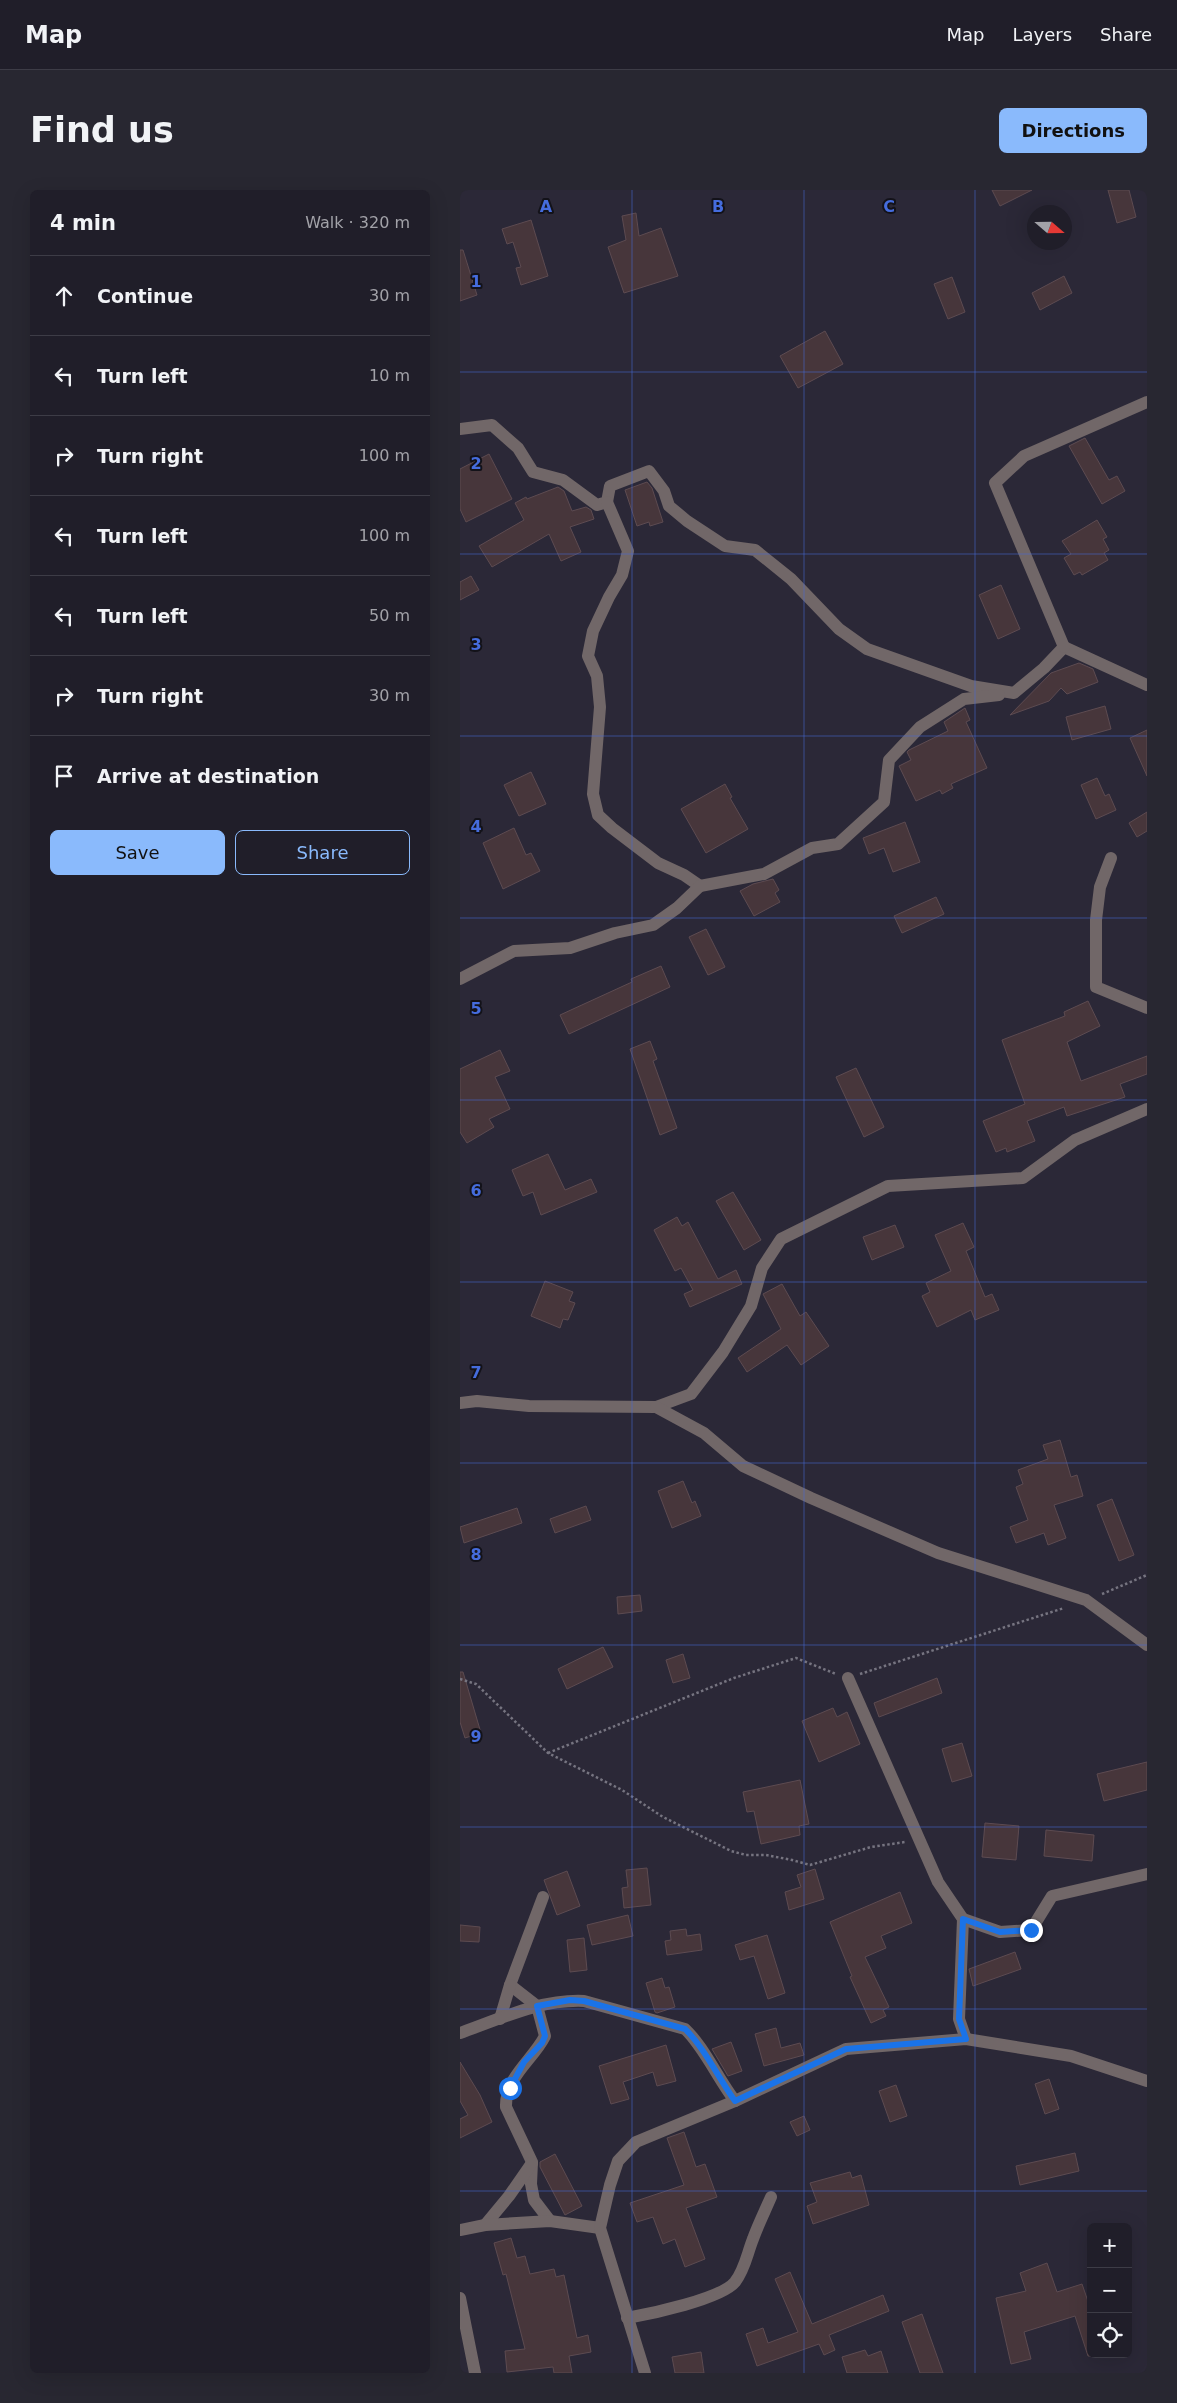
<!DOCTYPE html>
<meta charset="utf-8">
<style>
:root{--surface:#201e29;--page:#282731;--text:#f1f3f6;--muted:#a2a2a8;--line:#3d3c46;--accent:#8abafc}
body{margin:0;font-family:"DejaVu Sans",sans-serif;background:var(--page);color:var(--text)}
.controls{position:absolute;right:15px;bottom:15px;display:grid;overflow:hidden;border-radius:8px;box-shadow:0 5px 20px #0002}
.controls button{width:45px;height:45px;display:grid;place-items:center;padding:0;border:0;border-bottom:1px solid var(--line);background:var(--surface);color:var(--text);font:25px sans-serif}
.compass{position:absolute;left:567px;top:15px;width:45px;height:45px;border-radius:50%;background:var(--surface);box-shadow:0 5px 20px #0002;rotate:110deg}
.stop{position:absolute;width:15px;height:15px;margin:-11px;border:4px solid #1a73e8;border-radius:50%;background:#fff}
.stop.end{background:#1a73e8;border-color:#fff;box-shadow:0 1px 5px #0008}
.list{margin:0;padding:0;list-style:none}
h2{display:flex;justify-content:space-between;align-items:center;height:65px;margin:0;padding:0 20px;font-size:21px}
h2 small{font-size:16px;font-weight:400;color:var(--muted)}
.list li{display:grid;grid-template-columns:32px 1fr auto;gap:15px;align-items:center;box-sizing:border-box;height:80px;padding:0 20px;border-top:1px solid var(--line)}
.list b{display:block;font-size:19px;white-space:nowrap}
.list em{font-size:16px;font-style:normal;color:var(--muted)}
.actions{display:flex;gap:10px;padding:15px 20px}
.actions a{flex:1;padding:11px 0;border:1px solid var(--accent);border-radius:8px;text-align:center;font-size:18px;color:var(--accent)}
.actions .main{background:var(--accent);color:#111}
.icon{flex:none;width:28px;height:28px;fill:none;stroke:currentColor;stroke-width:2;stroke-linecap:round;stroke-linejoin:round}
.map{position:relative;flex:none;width:687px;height:2183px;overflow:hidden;border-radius:8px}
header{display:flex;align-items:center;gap:30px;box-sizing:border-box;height:70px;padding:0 25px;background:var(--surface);border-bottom:1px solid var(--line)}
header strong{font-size:24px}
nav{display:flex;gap:28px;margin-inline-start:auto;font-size:18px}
.intro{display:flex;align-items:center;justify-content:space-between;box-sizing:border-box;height:120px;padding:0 30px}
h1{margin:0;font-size:35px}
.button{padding:12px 22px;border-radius:8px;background:var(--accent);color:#111;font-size:18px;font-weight:700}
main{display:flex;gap:30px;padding:0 30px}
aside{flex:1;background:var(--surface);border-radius:8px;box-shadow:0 5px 20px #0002}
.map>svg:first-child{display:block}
.building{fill:#47363b;stroke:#5d4b51}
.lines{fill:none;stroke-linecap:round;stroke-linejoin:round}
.path{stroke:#767480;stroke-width:2.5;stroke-dasharray:2.5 2.5;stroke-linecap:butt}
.minor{stroke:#716768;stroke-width:12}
.route{stroke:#1a73e8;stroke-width:6}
.grid{fill:none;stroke:#456cdd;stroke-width:1;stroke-opacity:0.55}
.grid-label{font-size:16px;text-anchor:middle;font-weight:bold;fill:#456cdd;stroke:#131219;stroke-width:4;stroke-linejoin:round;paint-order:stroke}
</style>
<header>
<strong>Map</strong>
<nav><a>Map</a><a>Layers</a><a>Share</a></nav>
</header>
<div class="intro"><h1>Find us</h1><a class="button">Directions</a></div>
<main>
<aside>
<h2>4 min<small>Walk · 320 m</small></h2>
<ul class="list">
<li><svg class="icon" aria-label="ahead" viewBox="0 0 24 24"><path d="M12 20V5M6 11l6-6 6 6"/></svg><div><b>Continue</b></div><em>30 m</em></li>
<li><svg class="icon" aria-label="left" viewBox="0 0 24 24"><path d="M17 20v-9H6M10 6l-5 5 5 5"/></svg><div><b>Turn left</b></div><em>10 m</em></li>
<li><svg class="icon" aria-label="right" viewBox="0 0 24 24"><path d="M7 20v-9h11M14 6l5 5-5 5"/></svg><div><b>Turn right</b></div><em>100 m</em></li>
<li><svg class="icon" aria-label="left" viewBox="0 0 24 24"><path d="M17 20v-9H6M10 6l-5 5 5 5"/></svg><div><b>Turn left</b></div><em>100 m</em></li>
<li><svg class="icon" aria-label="left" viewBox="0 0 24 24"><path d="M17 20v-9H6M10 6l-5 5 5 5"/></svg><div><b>Turn left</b></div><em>50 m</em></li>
<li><svg class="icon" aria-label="right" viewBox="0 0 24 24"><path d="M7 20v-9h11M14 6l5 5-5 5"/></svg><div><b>Turn right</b></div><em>30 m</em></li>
<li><svg class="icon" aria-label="arrive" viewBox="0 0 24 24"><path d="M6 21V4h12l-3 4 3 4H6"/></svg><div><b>Arrive at destination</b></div></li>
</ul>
<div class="actions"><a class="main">Save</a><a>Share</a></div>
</aside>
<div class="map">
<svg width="687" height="2183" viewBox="0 0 687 2183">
<rect width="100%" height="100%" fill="#2b2837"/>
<!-- building -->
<g class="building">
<polygon points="532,0 572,0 540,16"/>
<polygon points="648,0 669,0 676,27 657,33"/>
<polygon points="176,23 179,46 201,38 218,86 164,103 148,57 166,50 162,26"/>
<polygon points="71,30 88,86 61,95 56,78 61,77 53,52 47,54 42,39"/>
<polygon points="0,60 3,60 17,105 0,111"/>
<polygon points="604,86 612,103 580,120 572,103"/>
<polygon points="492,87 505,122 488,129 474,94"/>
<polygon points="365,141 383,174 338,198 320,166"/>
<polygon points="625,248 649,290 657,286 665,301 642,314 609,256"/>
<polygon points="29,264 52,309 6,332 0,319 0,279"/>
<polygon points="187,292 192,298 203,332 190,336 189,332 177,336 165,300"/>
<polygon points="98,297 104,301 112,321 126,317 131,320 134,329 110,337 121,362 101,371 89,344 32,377 19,356 64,330 55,313 66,307 67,309"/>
<polygon points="637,330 647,347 643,349 649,360 644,363 648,370 622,385 620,382 614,385 604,368 611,364 602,351"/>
<polygon points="11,386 19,400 0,410 0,392"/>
<polygon points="541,395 560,439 538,449 519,405"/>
<polygon points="619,473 633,479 638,492 607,504 601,498 589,511 550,525 591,483"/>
<polygon points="645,516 651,539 612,550 606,527"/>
<polygon points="505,518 510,530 506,532 527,578 491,594 493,598 482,604 480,600 456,611 439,576 451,570 447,562 449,560 488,541 484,532"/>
<polygon points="687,540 687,586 670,548"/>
<polygon points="71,582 86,614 59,626 44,595"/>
<polygon points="637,588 645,606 649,604 656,620 636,629 621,595"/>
<polygon points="265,594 272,607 270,608 288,639 246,663 221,619"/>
<polygon points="687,622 687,641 677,647 669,633"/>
<polygon points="445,632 460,672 433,682 424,658 409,664 403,648"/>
<polygon points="54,638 66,665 71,663 80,681 43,699 23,653"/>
<polygon points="313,689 319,700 315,703 320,712 294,726 280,701 293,694"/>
<polygon points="476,707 484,724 442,743 434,726"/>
<polygon points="246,739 265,777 248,785 229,747"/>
<polygon points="201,776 210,797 109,844 100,825 172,792 171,789"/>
<polygon points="628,811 640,836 607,852 621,891 687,866 687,884 660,894 665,907 607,926 604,917 567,931 575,951 547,962 546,958 536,962 523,931 565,914 542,850 605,826 604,822"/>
<polygon points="190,851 197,869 193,871 217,938 200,945 170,859"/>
<polygon points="40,860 50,881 35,887 50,919 29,929 34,937 7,953 0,942 0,879"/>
<polygon points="396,878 424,937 404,947 376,887"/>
<polygon points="88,964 105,1000 131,989 137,1002 81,1025 73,1002 63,1006 52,980"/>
<polygon points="273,1002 301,1050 284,1060 256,1011"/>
<polygon points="217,1027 222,1036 228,1032 258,1089 276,1080 282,1094 230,1117 224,1104 233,1100 221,1078 215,1081 194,1040"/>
<polygon points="503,1033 514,1057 506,1061 525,1107 532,1104 539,1120 515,1130 511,1120 477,1137 462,1106 470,1102 466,1093 491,1081 475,1045"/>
<polygon points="435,1035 444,1057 412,1070 403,1047"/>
<polygon points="85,1091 113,1102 109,1111 115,1113 108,1130 103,1129 100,1138 71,1126"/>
<polygon points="322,1094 340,1126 346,1122 369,1156 341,1175 327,1155 287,1182 278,1168 321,1139 303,1104"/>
<polygon points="600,1250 611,1287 617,1285 623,1306 594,1315 606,1348 588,1355 584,1343 556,1353 550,1337 568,1330 556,1297 563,1294 558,1280 588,1269 583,1255"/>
<polygon points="223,1291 232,1313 235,1311 241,1326 212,1338 198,1301"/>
<polygon points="652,1309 674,1365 659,1371 637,1315"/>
<polygon points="126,1316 131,1330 95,1343 90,1329"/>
<polygon points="57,1318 62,1333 4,1353 0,1337"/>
<polygon points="180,1405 182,1421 158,1424 157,1407"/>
<polygon points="143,1457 153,1477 107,1499 98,1479"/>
<polygon points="223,1464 230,1488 213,1493 206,1470"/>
<polygon points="0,1482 3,1482 21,1543 5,1548 0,1532"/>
<polygon points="477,1488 482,1503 419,1527 414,1513"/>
<polygon points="373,1518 377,1527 387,1522 400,1554 359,1572 342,1531"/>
<polygon points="502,1553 512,1586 492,1592 482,1559"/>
<polygon points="687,1572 687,1600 644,1611 637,1584"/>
<polygon points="340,1590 349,1634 339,1636 340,1645 301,1654 294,1621 287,1622 283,1602"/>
<polygon points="525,1633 559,1636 556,1670 522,1667"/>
<polygon points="586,1640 634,1645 632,1671 584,1666"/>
<polygon points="187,1678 191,1715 164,1718 162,1698 168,1697 166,1680"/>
<polygon points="355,1679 364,1709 329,1720 325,1702 341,1697 337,1685"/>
<polygon points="107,1681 120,1716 97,1725 84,1690"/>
<polygon points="440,1702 452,1733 421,1746 426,1758 405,1767 429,1817 423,1820 426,1826 411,1833 390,1787 392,1786 370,1732"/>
<polygon points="168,1725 173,1746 132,1755 127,1735"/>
<polygon points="0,1735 20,1737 19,1752 0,1751"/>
<polygon points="226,1739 227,1746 240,1744 242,1760 207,1765 205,1751 211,1750 210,1741"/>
<polygon points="307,1745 325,1803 308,1809 294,1766 280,1770 275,1755"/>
<polygon points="124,1748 127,1780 110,1782 107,1750"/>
<polygon points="555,1762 561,1779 513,1796 509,1779"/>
<polygon points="202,1788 205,1798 209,1797 215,1817 197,1823 195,1822 186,1793"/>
<polygon points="316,1838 321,1858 340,1853 344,1865 304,1876 295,1844"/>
<polygon points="271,1852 282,1881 268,1886 252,1859"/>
<polygon points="206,1855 216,1891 197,1896 193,1882 163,1892 169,1909 151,1914 139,1876"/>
<polygon points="0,1872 20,1905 32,1932 0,1948 0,1929 8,1925 0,1911"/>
<polygon points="589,1889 599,1919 585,1924 575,1894"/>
<polygon points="436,1895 447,1926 430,1932 419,1901"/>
<polygon points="344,1926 350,1940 337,1946 330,1932"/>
<polygon points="224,1942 236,1977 245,1974 257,2007 226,2018 245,2069 225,2077 215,2049 203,2054 193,2027 177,2032 170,2013 224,1995 207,1948"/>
<polygon points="615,1963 619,1981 560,1995 556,1976"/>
<polygon points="95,1964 122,2016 105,2025 80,1977 80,1972"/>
<polygon points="390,1982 392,1988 401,1985 409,2015 353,2034 347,2016 357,2012 350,1993"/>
<polygon points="51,2048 57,2068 65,2066 70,2084 94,2079 96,2087 104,2085 117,2148 128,2145 131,2162 109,2166 112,2183 94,2183 93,2177 47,2182 45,2161 65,2159 46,2084 43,2085 34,2053"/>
<polygon points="587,2073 597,2102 622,2094 631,2120 631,2166 628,2166 615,2126 564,2142 571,2169 551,2174 536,2108 566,2101 560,2083"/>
<polygon points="330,2082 352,2134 423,2105 429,2121 369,2145 375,2160 364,2165 359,2154 297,2176 286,2144 303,2138 308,2153 338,2142 315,2089"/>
<polygon points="462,2124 483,2183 460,2183 442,2132"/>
<polygon points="405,2160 408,2166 421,2161 428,2183 387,2183 382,2167"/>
<polygon points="241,2162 244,2183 215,2183 212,2167"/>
</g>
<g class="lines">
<!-- path -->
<g class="path">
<polyline points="642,1404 687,1385"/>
<polyline points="400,1484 604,1418"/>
<polyline points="0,1489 16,1494 88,1563 162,1600 203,1627 271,1661 286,1665 306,1665 332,1670 350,1675 411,1657 445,1652"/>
<polyline points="88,1563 274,1488 336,1468 376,1484"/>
</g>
<!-- minor -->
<g class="minor">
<polyline points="0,239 32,235 58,258 73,282 103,290 137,315 147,312 150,296 189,281 204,301 209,316 227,331 265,356 295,360 331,389 379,439 407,459 511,496 554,503 584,478 604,457 687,495"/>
<polyline points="147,312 168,361 162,385 149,407 133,441 128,466 137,486 140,517 133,604 138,625 152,638 198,673 224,685 240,696"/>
<polyline points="604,457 535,293 564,266 687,212"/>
<polyline points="651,668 640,697 636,730 636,797 687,818"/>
<polyline points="0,789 54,761 110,758 155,743 193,735 217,718 240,696 304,684 352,658 378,654 424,612 429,570 460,537 504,509 539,505"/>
<polyline points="0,1213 17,1211 69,1216 196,1217 231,1204 263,1162 291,1116 302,1078 321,1049 428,996 563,988 615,950 687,919"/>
<polyline points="196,1217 244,1243 283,1276 351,1308 478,1363 626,1410 687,1455"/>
<polyline points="388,1488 478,1692 503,1729 499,1829 506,1849"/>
<path d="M83 1707 50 1795 77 1816 85 1846C73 1870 45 1887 46 1917L72 1972 71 1994 74 2010 90 2031"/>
<polyline points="503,1729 540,1742 571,1740 592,1706 687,1684"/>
<polyline points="40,1829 50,1795"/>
<path d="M0 1843C40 1829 81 1809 124 1811L225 1839C244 1857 258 1889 275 1911"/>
<polyline points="25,2035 49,2006 72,1973"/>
<polyline points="0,2040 25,2035 90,2031 140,2038"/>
<polyline points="0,2108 15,2183"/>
<path d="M167 2128C190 2124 261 2109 275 2092 285 2079 287 2064 293 2049 298 2035 305 2021 311 2007"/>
<polyline points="185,2183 140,2038 150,1995 158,1971 176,1952 275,1911 386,1859 506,1849 611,1866 687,1891"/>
</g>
</g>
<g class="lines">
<!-- route -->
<path class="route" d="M50 1898 64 1872 82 1853 85 1846 77 1816 110 1810 124 1811 225 1839C244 1857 259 1889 275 1911L386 1859 506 1849 499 1829 503 1729 540 1742 571 1740"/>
</g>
<!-- grid -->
<path class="grid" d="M172 0V2183M344 0V2183M515 0V2183M0 182H687M0 364H687M0 546H687M0 728H687M0 910H687M0 1092H687M0 1273H687M0 1455H687M0 1637H687M0 1819H687M0 2001H687"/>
<g class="grid-label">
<text x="86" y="22">A</text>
<text x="258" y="22">B</text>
<text x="429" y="22">C</text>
<text x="16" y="97">1</text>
<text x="16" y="279">2</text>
<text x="16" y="460">3</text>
<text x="16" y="642">4</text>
<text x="16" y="824">5</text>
<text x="16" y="1006">6</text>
<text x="16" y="1188">7</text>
<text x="16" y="1370">8</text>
<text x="16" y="1552">9</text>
</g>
</svg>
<div class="controls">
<button>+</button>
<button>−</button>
<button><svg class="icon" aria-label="locate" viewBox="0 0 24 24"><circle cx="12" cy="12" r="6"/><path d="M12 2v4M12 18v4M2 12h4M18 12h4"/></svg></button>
</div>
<svg class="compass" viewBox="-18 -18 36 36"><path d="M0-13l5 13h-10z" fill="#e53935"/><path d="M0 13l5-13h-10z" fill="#a2a2a8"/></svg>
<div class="stop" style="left:50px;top:1898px"></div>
<div class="stop end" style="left:571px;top:1740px"></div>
</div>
</main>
